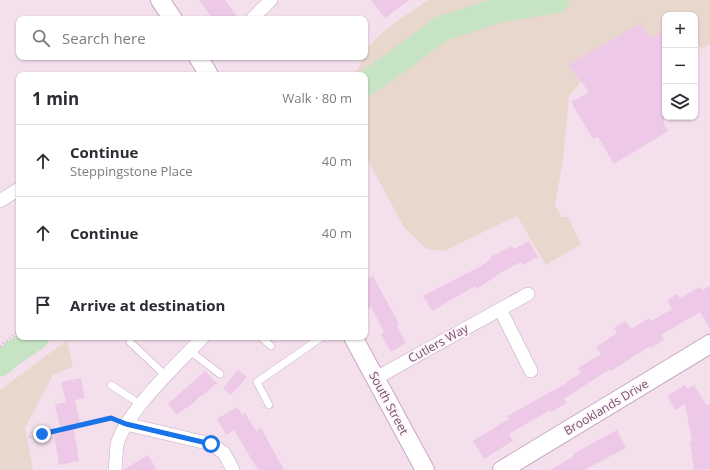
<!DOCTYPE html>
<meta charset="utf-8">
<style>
:root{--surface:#fff;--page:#f7f7f7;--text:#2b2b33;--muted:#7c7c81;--line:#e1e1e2}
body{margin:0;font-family:"Open Sans",sans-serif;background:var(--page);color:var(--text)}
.controls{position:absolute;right:12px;top:12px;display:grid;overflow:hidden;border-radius:8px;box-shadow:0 1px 3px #0004}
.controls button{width:36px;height:36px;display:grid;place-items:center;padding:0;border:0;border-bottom:1px solid var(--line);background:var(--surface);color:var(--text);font:20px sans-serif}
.stop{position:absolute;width:12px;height:12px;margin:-9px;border:3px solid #1a73e8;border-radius:50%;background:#fff}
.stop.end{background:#1a73e8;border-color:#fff;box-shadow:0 1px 4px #0008}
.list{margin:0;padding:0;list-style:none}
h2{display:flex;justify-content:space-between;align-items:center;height:52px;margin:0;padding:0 16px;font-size:17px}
h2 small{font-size:13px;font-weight:400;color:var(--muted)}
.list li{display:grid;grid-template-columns:26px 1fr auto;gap:12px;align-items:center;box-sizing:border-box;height:72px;padding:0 16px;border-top:1px solid var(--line)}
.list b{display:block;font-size:15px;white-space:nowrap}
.list p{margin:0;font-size:13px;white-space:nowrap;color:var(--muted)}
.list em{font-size:13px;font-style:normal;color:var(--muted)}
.icon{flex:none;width:22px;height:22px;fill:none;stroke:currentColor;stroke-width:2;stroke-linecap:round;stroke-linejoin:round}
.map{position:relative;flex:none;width:710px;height:470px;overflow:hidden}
.search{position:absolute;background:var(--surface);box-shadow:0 1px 3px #0004;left:16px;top:16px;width:352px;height:44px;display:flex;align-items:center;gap:10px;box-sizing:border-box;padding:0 14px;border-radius:8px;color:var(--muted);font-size:15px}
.panel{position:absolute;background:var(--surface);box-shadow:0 1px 3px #0004;left:16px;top:72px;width:352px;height:268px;border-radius:8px}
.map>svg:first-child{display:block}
.residential{fill:#f4e0ed;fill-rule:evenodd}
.green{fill:#e8d7cd}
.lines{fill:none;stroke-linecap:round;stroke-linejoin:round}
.river{stroke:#c6e3c3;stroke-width:25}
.building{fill:#eec8e7}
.lane-casing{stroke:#c6acc0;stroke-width:8}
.street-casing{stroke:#c6acc0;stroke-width:14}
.secondary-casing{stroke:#c6a8c0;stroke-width:20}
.path{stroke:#d3abcc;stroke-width:2.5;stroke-dasharray:1 3;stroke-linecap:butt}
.lane{stroke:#fff;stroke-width:7}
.street{stroke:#fff;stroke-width:13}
.secondary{stroke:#fff;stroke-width:18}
.route{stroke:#1a73e8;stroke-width:5}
.labels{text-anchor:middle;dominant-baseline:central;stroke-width:3.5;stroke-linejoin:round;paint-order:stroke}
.street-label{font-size:12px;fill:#755270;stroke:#fef4fa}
</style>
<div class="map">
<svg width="710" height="470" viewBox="0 0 710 470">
<rect width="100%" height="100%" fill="#fbeef6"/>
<!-- residential -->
<path class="residential" d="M0 0H710V470H0ZM665 15H695V117H665ZM19 19H365V57H19ZM19 75H365V337H19Z"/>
<!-- green -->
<g class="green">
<path d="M428 0H710V44L702 49 695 41V15H665V30L651 39 641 24 568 65 581 82 569 96 563 160 555 205 562 217H568L581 244 546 265 517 216 444 251 426 249 404 227 365 155V75H351L359 68 363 57H365C365 39 413 11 428 0Z"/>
<polygon points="67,340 73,367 53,375 25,428 33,470 0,470 0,390"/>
</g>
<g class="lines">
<!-- river -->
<g class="river">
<polyline points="365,84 394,64 441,29 499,10 557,0"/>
<polyline points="0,364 13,353 37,337"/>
</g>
</g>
<!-- building -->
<g class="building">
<polygon points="199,0 225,0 236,15 230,19 213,19"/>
<polygon points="371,0 409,0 385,18"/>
<polygon points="641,23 650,38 665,30 664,124 668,131 614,164 598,137 593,139 571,102 589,92 568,65"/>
<polygon points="529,241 538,257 522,265 521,262 496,275 497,276 476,289 475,286 432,311 423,296 481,266 491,259 490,257 512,246 514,249"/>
<polygon points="373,276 399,324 397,326 406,343 391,352 381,334 384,332 371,307 365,310 365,281"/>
<polygon points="710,286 710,329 700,312 661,335 664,340 651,348 650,346 611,371 610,369 564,399 567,403 551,412 550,410 509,434 513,441 484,459 473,441 509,419 507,416 567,383 566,382 581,373 578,368 601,354 596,347 617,333 614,328 626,321 631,329 650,318 651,321 672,309 667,300 677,294 680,298 700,287 702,290"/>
<polygon points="238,370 247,377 231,395 223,388"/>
<polygon points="205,371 217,383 202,396 201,395 188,408 187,407 177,415 168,404"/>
<polygon points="81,378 85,398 75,400 80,423 73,424 79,461 59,465 54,434 61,433 55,404 73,401 66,402 61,382"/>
<polygon points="685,385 687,389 694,385 706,405 710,404 710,469 694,470 690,442 692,441 685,404 675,410 667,396"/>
<polygon points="237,407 242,415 245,413 256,431 261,428 284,470 258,470 234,430 226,435 217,419"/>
<polygon points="617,430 626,448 584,470 550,470 574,456 573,454"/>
<polygon points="148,455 157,470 123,470"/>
</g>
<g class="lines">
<!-- lane casing -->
<g class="lane-casing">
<g id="lane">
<polyline points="261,337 271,346"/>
<polyline points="130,342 166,376"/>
<polyline points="190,351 220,374"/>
<polyline points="111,385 140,404"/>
<polyline points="269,405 257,382 322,337"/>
</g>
</g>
<!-- street casing -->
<g class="street-casing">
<g id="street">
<polyline points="252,19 271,0"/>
<polyline points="0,201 19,189"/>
<polyline points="500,309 531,371"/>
<polyline points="376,378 528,294"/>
<polyline points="126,424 211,444 224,453 233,470"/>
<path d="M115 470C116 462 116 453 117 445 125 412 179 363 203 337"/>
</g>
</g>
<!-- secondary casing -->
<g class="secondary-casing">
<g id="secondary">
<polyline points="160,0 173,19"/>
<polyline points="198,57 209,75"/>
<polyline points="353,337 425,470"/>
<polyline points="502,470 710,344"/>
</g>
</g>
<!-- path -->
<g class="path">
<polyline points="0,346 19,331"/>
<polyline points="29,437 111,418 114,420"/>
</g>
<!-- lane -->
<use href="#lane" class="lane"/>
<!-- street -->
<use href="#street" class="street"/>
<!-- secondary -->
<use href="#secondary" class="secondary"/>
</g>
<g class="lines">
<!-- route -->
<polyline class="route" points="42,434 111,418 126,424 211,444"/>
</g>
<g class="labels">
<!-- street labels -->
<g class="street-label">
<text transform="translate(438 343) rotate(-29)">Cutlers Way</text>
<text transform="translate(389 403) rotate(62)">South Street</text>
<text transform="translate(606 407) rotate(-31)">Brooklands Drive</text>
</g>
</g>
</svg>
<div class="controls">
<button>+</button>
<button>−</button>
<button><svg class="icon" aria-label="layers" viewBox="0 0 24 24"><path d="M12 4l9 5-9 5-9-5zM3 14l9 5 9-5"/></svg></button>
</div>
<div class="stop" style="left:211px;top:444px"></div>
<div class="stop end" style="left:42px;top:434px"></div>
<div class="search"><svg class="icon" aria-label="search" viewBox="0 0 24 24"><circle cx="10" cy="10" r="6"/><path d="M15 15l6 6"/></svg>Search here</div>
<section class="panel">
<h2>1 min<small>Walk · 80 m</small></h2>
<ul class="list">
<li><svg class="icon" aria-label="ahead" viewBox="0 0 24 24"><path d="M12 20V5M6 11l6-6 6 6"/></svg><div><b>Continue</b><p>Steppingstone Place</p></div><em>40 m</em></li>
<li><svg class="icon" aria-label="ahead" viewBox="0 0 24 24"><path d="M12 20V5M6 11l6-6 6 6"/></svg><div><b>Continue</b></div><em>40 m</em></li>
<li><svg class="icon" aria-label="arrive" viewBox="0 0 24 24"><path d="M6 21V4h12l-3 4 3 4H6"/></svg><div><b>Arrive at destination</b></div></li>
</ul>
</section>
</div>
